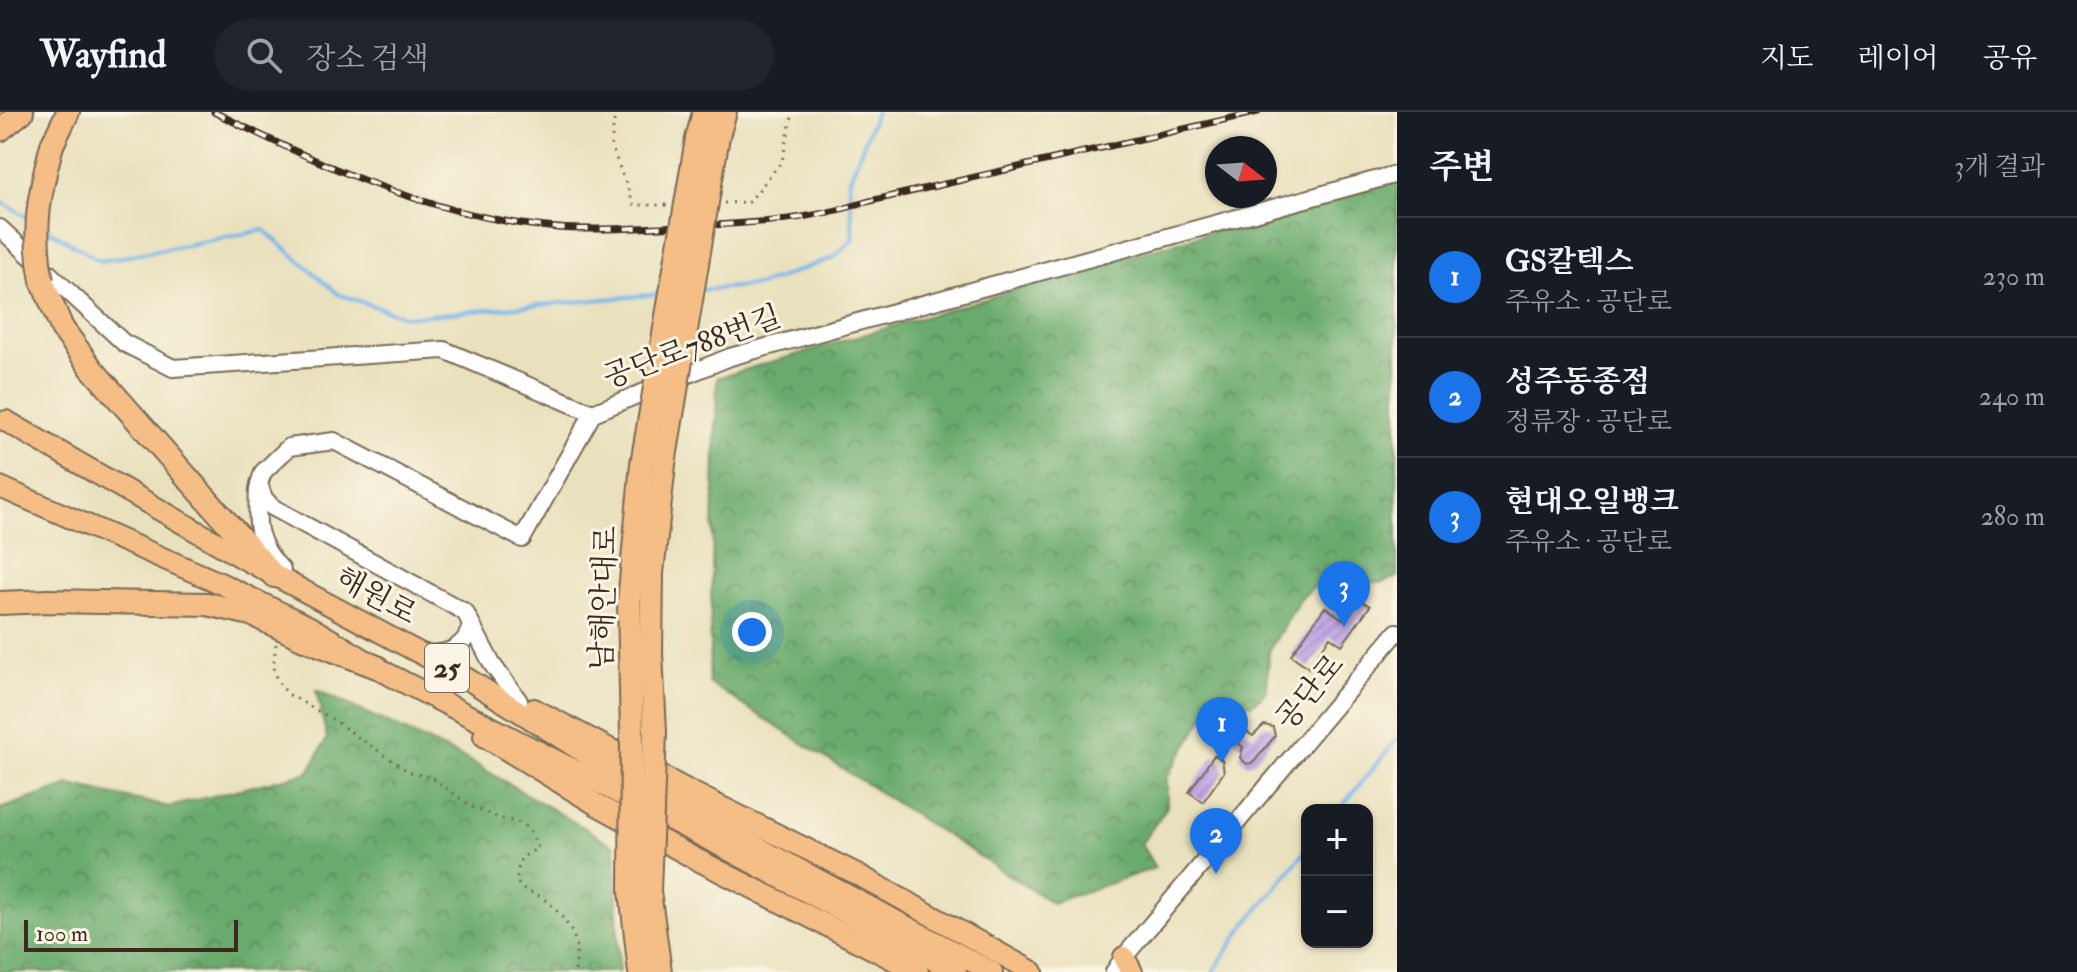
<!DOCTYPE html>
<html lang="ko">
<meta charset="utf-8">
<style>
:root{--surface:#171b24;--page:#20242c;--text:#f1f3f6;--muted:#9ea1a6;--line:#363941;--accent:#1a73e8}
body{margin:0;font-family:"IM FELL Double Pica","Noto Serif KR",serif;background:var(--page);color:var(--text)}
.controls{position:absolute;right:24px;bottom:24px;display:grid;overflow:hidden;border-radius:16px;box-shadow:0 2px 6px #0004}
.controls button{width:72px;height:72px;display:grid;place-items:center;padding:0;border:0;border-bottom:2px solid var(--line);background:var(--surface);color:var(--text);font:40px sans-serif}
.compass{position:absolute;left:1205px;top:24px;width:72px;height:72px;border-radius:50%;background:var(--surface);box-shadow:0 2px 6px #0004;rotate:107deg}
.scale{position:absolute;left:24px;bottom:20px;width:214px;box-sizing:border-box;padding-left:8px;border:4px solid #3b2a1e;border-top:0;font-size:22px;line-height:28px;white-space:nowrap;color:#3b2a1e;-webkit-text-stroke:6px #fcf5e5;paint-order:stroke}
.you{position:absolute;left:752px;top:520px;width:28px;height:28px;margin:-20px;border:6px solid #fff;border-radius:50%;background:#1a73e8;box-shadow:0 0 0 12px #1a73e833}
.badge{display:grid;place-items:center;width:52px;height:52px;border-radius:50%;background:var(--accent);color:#fff;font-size:26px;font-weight:700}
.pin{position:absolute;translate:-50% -66px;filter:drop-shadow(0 2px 4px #0008)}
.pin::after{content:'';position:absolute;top:42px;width:28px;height:24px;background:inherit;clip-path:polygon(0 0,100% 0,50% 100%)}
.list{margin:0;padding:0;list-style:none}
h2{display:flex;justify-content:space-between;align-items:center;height:104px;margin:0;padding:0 32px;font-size:34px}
h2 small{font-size:26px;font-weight:400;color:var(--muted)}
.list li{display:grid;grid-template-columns:52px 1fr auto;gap:24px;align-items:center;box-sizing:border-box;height:120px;padding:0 32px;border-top:2px solid var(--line)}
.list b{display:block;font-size:30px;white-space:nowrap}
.list p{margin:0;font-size:26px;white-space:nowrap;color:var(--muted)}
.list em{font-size:26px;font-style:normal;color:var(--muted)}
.icon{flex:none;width:44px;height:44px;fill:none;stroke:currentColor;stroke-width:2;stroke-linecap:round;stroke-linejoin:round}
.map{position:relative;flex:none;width:1397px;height:860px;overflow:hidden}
header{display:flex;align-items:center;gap:48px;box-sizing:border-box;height:112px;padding:0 40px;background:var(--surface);border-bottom:2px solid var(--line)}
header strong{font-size:38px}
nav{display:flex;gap:44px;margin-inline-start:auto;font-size:28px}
.search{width:560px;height:72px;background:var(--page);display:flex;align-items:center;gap:20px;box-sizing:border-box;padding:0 28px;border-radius:44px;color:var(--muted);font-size:30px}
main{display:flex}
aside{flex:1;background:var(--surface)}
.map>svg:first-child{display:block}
.forest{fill:url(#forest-crowns);stroke:#536a46;stroke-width:2}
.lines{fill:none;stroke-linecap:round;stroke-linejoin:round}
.stream{stroke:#78b6eb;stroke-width:4}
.building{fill:url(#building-hatch)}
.minor-casing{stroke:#786a56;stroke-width:20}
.major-casing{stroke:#786a56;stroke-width:24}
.highway-casing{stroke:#786a56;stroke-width:26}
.path{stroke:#786a56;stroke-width:3;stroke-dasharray:2 6;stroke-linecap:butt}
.minor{stroke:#fff;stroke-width:16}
.major{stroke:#f6be87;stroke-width:20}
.highway{stroke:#f6be87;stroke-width:22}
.rail-casing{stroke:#3b2a1e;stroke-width:7}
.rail{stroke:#fcf5e5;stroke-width:4;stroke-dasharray:12;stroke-linecap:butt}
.highway-bridge-casing{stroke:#786a56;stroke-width:26;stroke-linecap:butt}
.highway-bridge{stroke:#f6be87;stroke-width:22}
.labels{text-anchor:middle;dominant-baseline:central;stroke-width:6;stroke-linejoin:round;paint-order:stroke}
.shield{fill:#fcf5e5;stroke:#75675a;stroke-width:2}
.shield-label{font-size:28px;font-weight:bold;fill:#3b2a1e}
.street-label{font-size:30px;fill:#3b2a1e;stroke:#fcf5e5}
</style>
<header>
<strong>Wayfind</strong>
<div class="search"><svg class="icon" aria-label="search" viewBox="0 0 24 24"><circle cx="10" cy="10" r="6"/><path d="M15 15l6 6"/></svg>장소 검색</div>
<nav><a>지도</a><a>레이어</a><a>공유</a></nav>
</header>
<main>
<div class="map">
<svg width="1397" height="860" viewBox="0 0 1397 860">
<defs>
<pattern id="forest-crowns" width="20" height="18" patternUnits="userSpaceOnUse" patternTransform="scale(2)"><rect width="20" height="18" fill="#6bab6d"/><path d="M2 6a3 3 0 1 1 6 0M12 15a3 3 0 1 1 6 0" fill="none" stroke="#598b59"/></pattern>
<pattern id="building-hatch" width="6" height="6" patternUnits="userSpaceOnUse" patternTransform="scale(2)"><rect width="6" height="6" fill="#b99fe6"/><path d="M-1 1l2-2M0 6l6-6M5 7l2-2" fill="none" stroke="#9882ba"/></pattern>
</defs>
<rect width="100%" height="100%" fill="#fcf5e5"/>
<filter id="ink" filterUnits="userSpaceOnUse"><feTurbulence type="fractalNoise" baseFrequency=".0125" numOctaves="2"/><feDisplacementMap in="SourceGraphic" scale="16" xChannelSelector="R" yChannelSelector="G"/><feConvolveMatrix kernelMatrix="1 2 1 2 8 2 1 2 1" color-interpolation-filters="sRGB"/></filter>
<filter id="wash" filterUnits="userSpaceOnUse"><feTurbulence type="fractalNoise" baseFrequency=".006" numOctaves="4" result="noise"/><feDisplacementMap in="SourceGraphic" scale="32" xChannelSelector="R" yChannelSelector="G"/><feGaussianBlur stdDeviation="1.8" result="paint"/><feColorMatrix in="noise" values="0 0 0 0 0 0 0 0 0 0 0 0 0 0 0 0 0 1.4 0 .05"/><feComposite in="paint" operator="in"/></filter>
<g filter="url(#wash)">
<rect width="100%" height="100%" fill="#e9e1bd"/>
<!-- forest -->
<g class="forest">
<polygon points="1397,65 1397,465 1380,471 1326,465 1300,487 1269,539 1267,577 1261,585 1251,592 1228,590 1203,607 1167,665 1167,695 1141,732 1155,756 1052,791 709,571 717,266"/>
<polygon points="316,578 466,647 615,734 619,860 0,860 0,697 70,673 169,695 309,660 327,626"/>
</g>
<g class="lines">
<!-- stream -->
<g class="stream">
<polyline points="0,89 29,106"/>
<polyline points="47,117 101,149 264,118 338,182 407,205 661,182"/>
<polyline points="702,178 759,173 833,146 853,127 849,69 876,0"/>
<polyline points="1339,698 1397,627"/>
<polyline points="1213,860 1242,817 1307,737"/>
</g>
</g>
<g id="blocks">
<!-- building -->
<g class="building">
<polygon points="1357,486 1370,494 1342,533 1330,525 1309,556 1291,543 1325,495 1343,507"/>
<polygon points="1264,613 1273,615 1275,624 1254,650 1247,652 1240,646 1243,635 1235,629 1234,622 1239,617 1243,617 1253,624"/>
<polygon points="1214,643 1222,648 1224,660 1203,690 1189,680"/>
</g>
</g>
</g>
<g filter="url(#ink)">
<use href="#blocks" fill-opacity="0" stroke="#786a56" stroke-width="2"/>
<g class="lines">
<!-- minor casing -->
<g class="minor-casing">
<g id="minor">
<polyline points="0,116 124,231 173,256 444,238 593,301 730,245 1397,62"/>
<path d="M258 377C256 412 256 431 282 458"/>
<path d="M421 540C444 545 468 536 471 511"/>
<polyline points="519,589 492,552 465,500 272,395 264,386 259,372 263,360 289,335 334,329 522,427 593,301"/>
<polyline points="1114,860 1124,845 1397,520"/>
</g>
</g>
<!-- major casing -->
<g class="major-casing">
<g id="major">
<polyline points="6,309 250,450 466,566 612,658 992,860"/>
<polyline points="0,375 222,472 310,515 390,563 731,739 956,860"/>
<polyline points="534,597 695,682 855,761 1033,860"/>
<polyline points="484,624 597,693 692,745 918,860"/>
<polyline points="1124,845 1132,860"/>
</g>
</g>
<!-- highway casing -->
<g class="highway-casing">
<g id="highway">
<polyline points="0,18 22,0"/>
<polyline points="718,24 725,0"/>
<polyline points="697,27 704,0"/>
<polyline points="52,33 68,0"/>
<polyline points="42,169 62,216 92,257 274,464"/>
<polyline points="0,491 48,489 207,492 251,502 302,526 377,555"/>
<polyline points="655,620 651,541 652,461 664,352"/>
<polyline points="632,622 629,491 642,352"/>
<polyline points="631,779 640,860"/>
<polyline points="649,779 660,860"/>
</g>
</g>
<!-- path -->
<g class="path">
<polyline points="615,0 611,33 634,93 668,93"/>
<polyline points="724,91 749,90 782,49 793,0"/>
<path d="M276 532 273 555 277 569 288 582 332 607 409 660 432 666 472 695 499 706 522 711 531 721 538 736 521 746C519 753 515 764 518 771 522 780 532 780 539 784 554 792 575 818 576 834 577 843 576 852 575 860"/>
</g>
<!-- minor -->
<use href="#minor" class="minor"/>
<!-- major -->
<use href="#major" class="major"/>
<!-- highway -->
<use href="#highway" class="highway"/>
<!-- rail casing -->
<g class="rail-casing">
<path id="rail" d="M214 0C322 54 435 106 558 116 600 119 644 115 686 114 747 112 808 109 866 90L1258 0"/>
</g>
<!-- rail -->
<use href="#rail" class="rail"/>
<!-- highway-bridge casing -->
<g class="highway-bridge-casing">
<g id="highway-bridge">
<path d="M42 169C32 118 39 82 52 33"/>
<polyline points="642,352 697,27"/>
<polyline points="664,352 718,24"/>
<polyline points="631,779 632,622"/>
<polyline points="649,779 655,620"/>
</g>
</g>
<!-- highway-bridge -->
<use href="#highway-bridge" class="highway-bridge"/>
</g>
</g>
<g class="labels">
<!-- shield labels -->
<rect class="shield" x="425" y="532" width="44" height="48" rx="6"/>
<g class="shield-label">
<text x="447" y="556">25</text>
</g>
<!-- street labels -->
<g class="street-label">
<text transform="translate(692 235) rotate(-20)">공단로788번길</text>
<text transform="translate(376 484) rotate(28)">해원로</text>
<text transform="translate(604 486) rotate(-88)">남해안대로</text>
<text transform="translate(1310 580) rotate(-50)">공단로</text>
</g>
</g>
</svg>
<div class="controls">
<button>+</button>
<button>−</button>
</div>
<svg class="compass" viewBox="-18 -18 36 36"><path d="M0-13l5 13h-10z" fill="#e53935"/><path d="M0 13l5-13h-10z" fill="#9ea1a6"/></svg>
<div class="scale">100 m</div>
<div class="you"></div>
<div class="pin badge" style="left:1222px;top:651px">1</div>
<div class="pin badge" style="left:1216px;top:762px">2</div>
<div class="pin badge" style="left:1344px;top:515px">3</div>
</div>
<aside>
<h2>주변<small>3개 결과</small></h2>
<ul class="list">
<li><span class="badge">1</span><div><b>GS칼텍스</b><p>주유소 · 공단로</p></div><em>230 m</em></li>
<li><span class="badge">2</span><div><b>성주동종점</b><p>정류장 · 공단로</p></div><em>240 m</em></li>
<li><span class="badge">3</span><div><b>현대오일뱅크</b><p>주유소 · 공단로</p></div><em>280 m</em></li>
</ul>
</aside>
</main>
